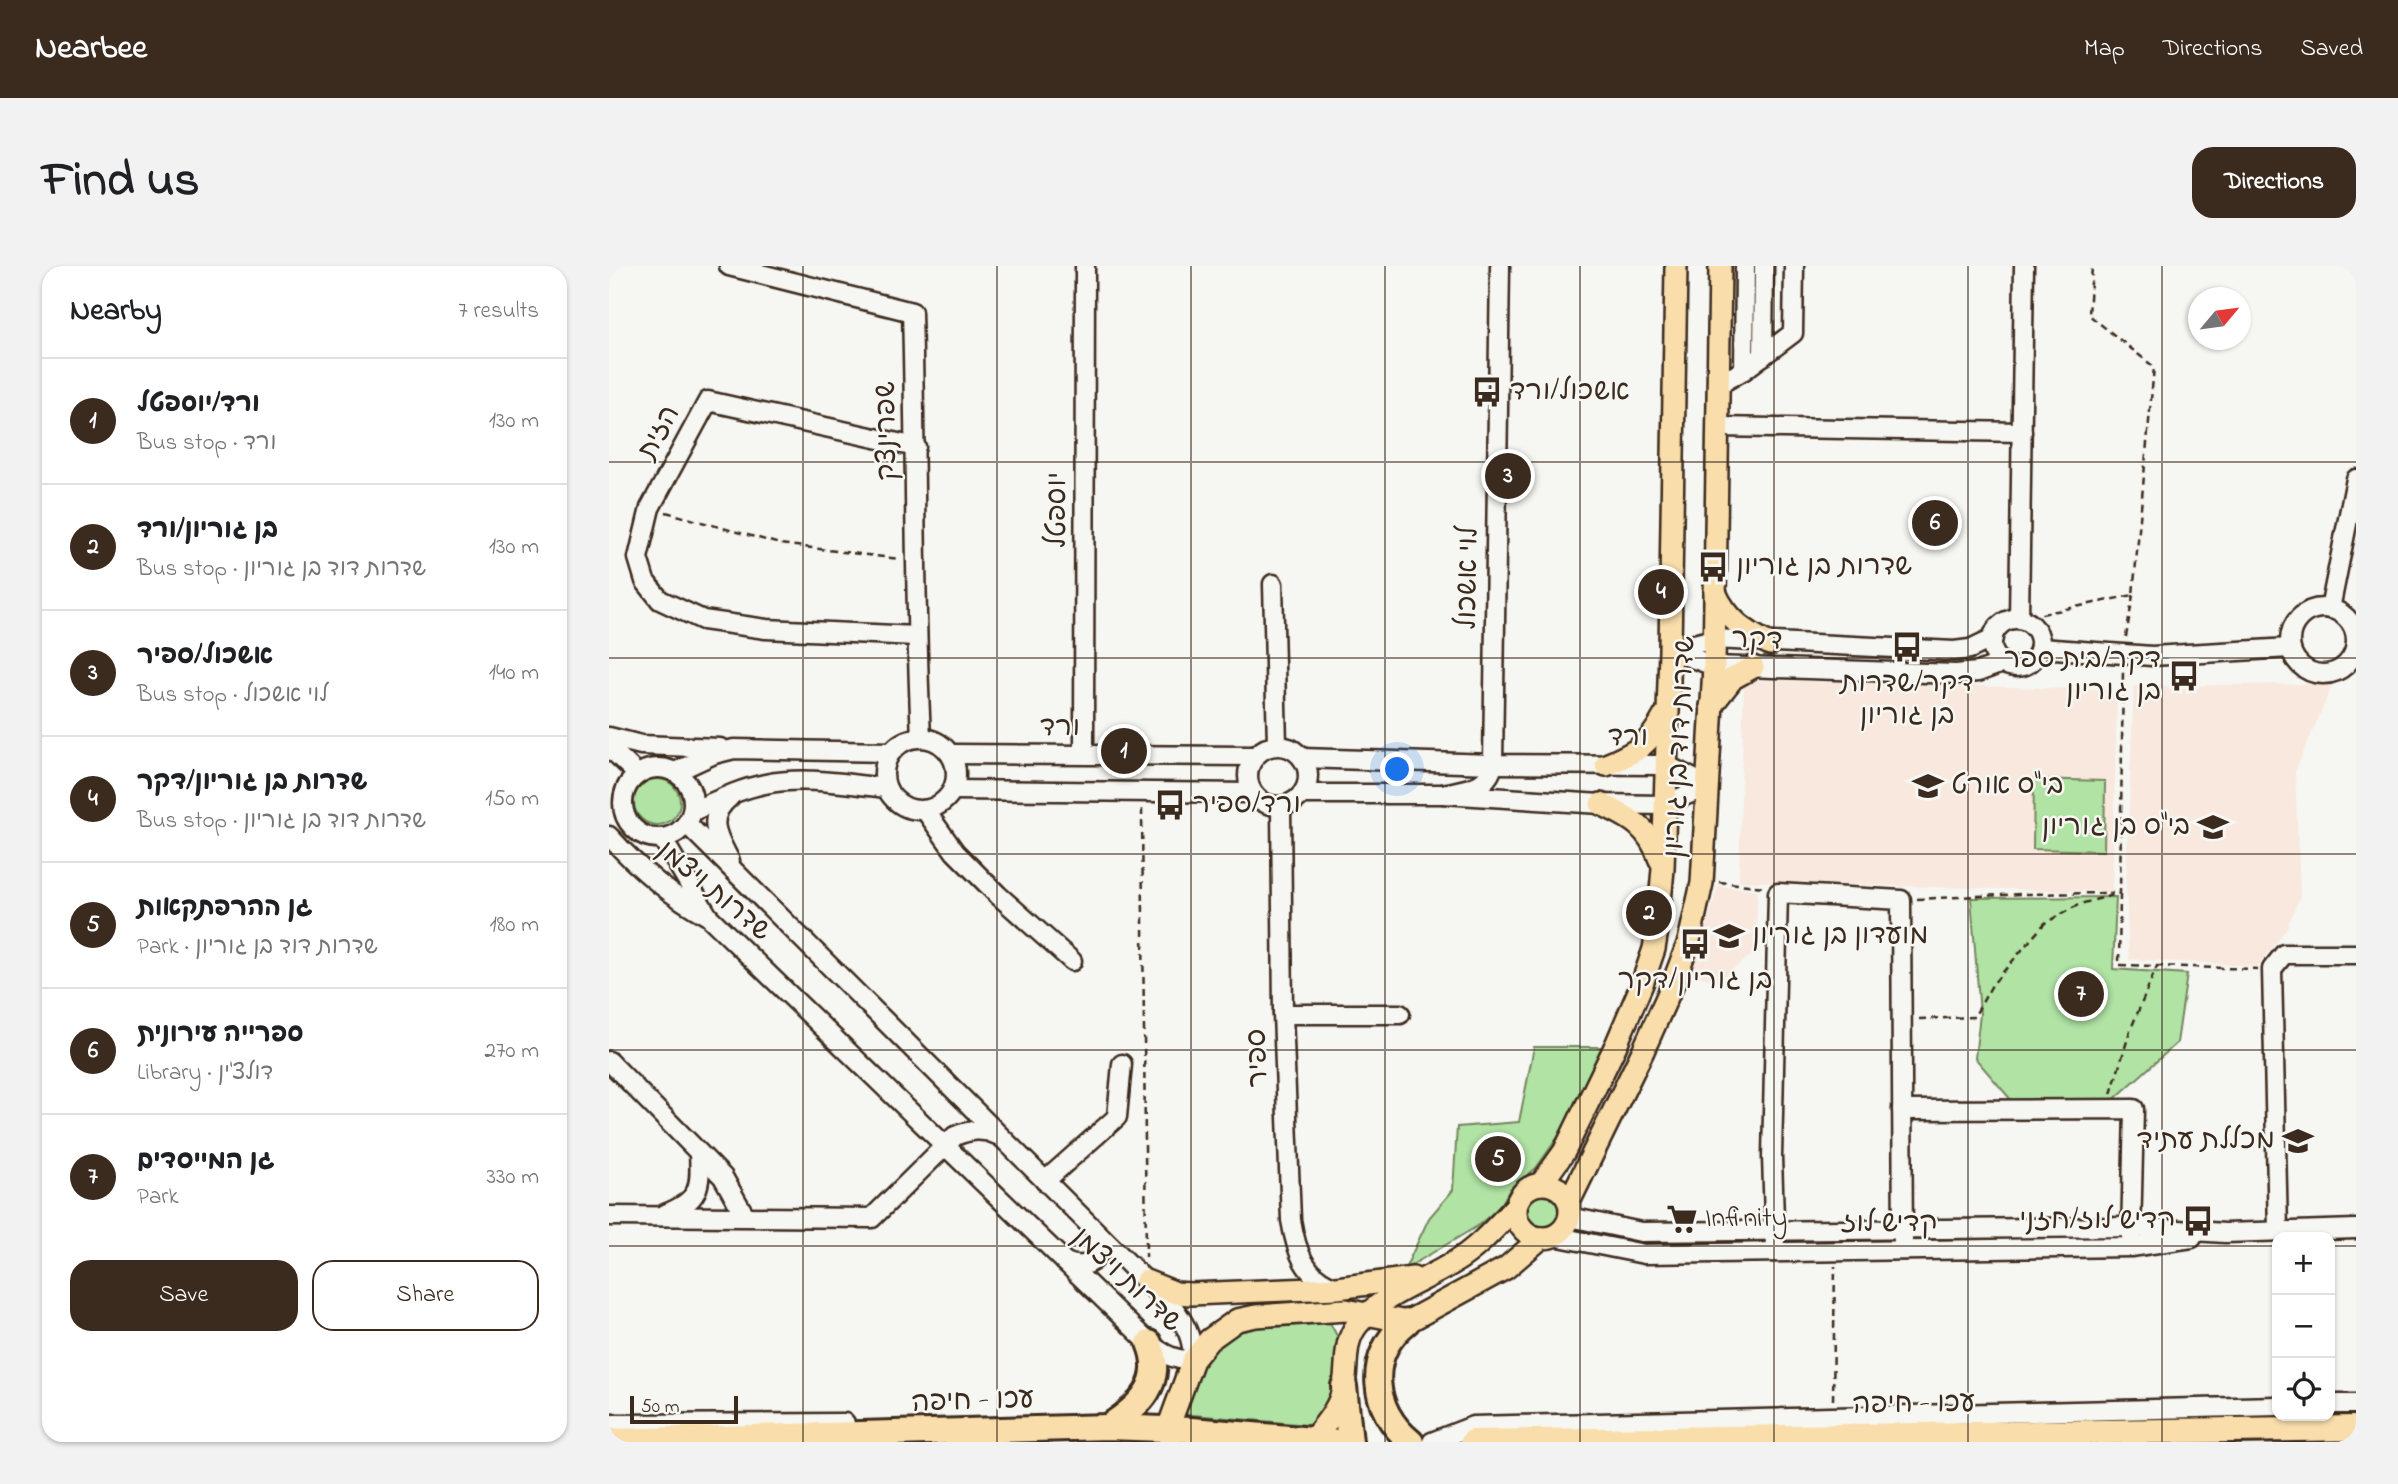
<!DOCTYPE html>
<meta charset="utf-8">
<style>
:root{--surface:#fff;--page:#f2f2f2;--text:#202124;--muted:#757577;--line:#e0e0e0;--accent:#3b2a1e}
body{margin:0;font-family:"Indie Flower","Playpen Sans Hebrew",sans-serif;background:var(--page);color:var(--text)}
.controls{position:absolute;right:21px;bottom:21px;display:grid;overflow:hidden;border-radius:14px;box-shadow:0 2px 5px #0004}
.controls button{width:63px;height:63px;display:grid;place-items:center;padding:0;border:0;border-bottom:2px solid var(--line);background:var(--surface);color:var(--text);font:35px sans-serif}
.compass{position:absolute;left:1579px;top:21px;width:63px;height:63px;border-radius:50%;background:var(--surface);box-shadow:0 2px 5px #0004;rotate:61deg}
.scale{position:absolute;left:21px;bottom:18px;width:108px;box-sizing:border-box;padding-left:7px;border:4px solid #3b2a1e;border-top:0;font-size:19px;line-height:24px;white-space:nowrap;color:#3b2a1e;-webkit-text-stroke:5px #f6f6f2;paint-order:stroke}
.you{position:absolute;left:789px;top:504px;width:24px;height:24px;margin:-18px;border:5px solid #fff;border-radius:50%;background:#1a73e8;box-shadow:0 0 0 10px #1a73e833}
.badge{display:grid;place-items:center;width:46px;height:46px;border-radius:50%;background:var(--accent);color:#fff;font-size:23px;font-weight:700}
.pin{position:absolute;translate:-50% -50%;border:4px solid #fff;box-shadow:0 2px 7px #0006}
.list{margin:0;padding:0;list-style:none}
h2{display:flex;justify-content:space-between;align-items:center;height:91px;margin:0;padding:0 28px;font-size:30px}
h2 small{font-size:23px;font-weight:400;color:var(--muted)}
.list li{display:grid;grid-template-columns:46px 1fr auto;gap:21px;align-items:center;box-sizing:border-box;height:126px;padding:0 28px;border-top:2px solid var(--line)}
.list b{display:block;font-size:26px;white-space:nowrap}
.list p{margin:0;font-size:23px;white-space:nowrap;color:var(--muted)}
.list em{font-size:23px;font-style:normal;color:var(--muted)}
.actions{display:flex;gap:14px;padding:21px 28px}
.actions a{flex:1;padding:16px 0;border:2px solid var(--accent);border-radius:21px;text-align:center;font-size:24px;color:var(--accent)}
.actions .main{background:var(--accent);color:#fff}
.icon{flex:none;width:38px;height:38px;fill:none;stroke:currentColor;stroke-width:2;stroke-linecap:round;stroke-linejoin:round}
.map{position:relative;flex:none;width:1747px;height:1176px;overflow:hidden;border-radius:21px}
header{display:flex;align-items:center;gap:42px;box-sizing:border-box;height:98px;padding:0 35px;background:var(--accent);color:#fff}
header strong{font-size:33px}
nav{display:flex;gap:38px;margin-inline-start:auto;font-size:24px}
.intro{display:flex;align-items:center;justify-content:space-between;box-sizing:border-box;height:168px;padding:0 42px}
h1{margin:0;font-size:49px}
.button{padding:18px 32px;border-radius:21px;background:var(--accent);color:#fff;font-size:24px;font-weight:700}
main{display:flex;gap:42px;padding:0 42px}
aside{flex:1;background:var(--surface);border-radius:21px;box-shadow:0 2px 5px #0004}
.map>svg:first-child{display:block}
.built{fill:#f8e8dd}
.green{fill:#b0e3a4;stroke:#768661;stroke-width:2}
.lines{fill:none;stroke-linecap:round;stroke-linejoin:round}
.minor-casing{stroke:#3b2a1e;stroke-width:23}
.major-casing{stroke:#3b2a1e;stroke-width:26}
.highway-casing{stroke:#3b2a1e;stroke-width:30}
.path{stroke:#3b2a1e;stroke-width:2.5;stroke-dasharray:7 5;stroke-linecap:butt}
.minor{stroke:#f6f6f2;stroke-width:18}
.major{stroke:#f9deab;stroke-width:21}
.highway{stroke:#f9deab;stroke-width:24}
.grid{fill:none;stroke:#3b2a1e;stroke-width:2;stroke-opacity:0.55}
.labels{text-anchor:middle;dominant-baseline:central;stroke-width:5;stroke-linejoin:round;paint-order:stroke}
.poi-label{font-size:28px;fill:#3b2a1e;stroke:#f6f6f2;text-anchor:start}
.street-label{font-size:28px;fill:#3b2a1e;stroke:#f6f6f2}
</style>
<header>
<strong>Nearbee</strong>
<nav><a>Map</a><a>Directions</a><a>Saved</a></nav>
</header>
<div class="intro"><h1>Find us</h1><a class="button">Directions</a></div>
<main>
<aside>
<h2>Nearby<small>7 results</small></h2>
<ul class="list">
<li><span class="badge">1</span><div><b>ורד/יוספטל</b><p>Bus stop · ורד</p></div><em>130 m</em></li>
<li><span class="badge">2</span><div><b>בן גוריון/ורד</b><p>Bus stop · שדרות דוד בן גוריון</p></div><em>130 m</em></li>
<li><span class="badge">3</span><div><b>אשכול/ספיר</b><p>Bus stop · לוי אשכול</p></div><em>140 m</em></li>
<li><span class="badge">4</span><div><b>שדרות בן גוריון/דקר</b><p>Bus stop · שדרות דוד בן גוריון</p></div><em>150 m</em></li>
<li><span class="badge">5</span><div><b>גן ההרפתקאות</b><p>Park · שדרות דוד בן גוריון</p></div><em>180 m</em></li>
<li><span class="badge">6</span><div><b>ספרייה עירונית</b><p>Library · דולצ'ין</p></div><em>270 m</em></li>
<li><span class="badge">7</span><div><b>גן המייסדים</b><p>Park</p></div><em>330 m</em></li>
</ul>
<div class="actions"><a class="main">Save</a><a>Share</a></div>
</aside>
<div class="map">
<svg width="1747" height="1176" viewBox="0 0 1747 1176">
<rect width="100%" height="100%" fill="#f6f6f2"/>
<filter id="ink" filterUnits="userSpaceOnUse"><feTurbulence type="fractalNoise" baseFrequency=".0143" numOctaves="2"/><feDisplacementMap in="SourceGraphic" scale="14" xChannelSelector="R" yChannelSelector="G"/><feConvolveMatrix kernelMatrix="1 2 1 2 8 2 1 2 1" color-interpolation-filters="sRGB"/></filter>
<g filter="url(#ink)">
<!-- built -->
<g class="built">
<polygon points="1135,414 1508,424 1503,626 1130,615"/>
<polygon points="1724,418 1686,505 1691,630 1677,663 1649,700 1520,693 1517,616 1525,420"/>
<polygon points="1109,620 1148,624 1147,686 1108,715 1079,707 1099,655"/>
</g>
<!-- green -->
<g class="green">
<circle cx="48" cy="536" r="23"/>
<polygon points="1425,513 1496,515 1495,585 1424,583"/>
<polygon points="1507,631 1504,703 1578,708 1568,777 1502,836 1403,835 1366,792 1371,748 1362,632"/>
<polygon points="925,781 999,781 963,851 927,902 901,923 891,941 867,961 796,1003 820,952 844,924 848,861 910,856"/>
<circle cx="934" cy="945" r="18"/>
<path d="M720 1055 734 1081C727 1109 723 1140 700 1159L572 1148 590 1102 600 1084 631 1059Z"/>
</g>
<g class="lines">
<!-- minor casing -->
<g class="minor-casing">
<g id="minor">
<path d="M120 0 303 46C307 188 305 329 312 471"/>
<polyline points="1154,90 1155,0"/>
<polyline points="1135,104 1136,0"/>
<polyline points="1109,119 1135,104 1184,67 1185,0"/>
<polyline points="1109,161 1413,166"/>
<polyline points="307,181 99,135 41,242 29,292 36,315 51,334 94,354 157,363 307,370"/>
<polyline points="664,318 668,479"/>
<circle cx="1714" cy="375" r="33"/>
<polyline points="1721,343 1747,213"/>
<polyline points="1410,353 1415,0"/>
<circle cx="1407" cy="377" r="24"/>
<polyline points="1431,382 1543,390 1681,382"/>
<polyline points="1061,384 1105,400 1347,408 1369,406 1393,397"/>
<polyline points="1061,384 1105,373 1345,385 1361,383 1384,372"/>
<polyline points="0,471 32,479 111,482"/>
<circle cx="311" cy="508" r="36"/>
<circle cx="669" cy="510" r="30"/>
<polyline points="0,481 28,508"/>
<polyline points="341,488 645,490"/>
<polyline points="475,488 476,0"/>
<polyline points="693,492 884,498 1057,499 1099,520"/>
<circle cx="49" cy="537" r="35"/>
<polyline points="66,506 105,488 125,483 281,486"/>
<polyline points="344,524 643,527"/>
<polyline points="694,528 834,528 992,538 1054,539 1099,520"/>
<path d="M834 528C855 523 880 523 884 498L891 0"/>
<path d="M121 531C95 552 109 571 121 595"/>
<path d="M672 540 674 748 682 954C687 984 695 1012 728 1022"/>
<polyline points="316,544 346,586 389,629 463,695"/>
<path d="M84 545C107 535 130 523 156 518 195 510 237 518 277 522"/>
<path d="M0 570C29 602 61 630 99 650L540 1077C554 1088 566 1095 584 1094 584 1074 578 1061 566 1044L78 558"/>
<polyline points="53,572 99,650"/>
<polyline points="674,748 791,748"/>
<polyline points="0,795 114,911 136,950"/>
<polyline points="1293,844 1525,843 1522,971"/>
<polyline points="436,915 508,851 513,798"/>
<path d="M56 948C91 934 92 922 90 887"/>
<path d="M0 950 263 952 346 870C361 864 374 862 388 869"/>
<polyline points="961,951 1032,966 1521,961 1616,967 1747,963"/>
<polyline points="1669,965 1663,703 1675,688 1747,688"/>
<polyline points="945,970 1035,988 1522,981 1583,972"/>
<polyline points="1166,984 1163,891 1169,627 1292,634 1294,984"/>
<path d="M456 996C480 1007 500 989 486 965"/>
<polyline points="1721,1138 1747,1138"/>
<polyline points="0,1158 236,1157"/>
<polyline points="823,1176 864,1160 1668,1140"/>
</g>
</g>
<!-- major casing -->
<g class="major-casing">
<g id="major">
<path d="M1106 326C1117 352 1136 366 1161 378"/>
<polyline points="1102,440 1124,412 1144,401"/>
<path d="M997 499C1028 486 1040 479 1056 449"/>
<path d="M992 538C1022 552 1040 561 1051 594"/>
<circle cx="934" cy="945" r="27"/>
<polyline points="932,918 955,886 1007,779 1033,718 1045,683 1049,658 1054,603 1061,384 1067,0"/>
<polyline points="960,936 1034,785 1063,720 1080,675 1093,617 1105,400 1111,0"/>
<polyline points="537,1015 567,1027 582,1028 728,1022 804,1012"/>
<path d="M703 1174C716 1159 732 1140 735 1119 739 1097 734 1076 749 1058 774 1028 812 1017 844 997 869 982 887 961 907 940"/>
<polyline points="561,1176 559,1162 584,1094 600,1074 628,1054 647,1050 737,1044 798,1056 897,1002 932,972"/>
</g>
</g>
<!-- highway casing -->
<g class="highway-casing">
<g id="highway">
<path d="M798 1056C756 1089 762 1144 802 1176"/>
<polyline points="735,1120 741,1176"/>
<path d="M499 1161C530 1141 557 1117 540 1077"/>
<polyline points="0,1175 499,1161 582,1164 729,1176"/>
<polyline points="864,1176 1747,1162"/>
</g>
</g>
<!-- path -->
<g class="path">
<polyline points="57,246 171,278 290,293"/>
<polyline points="1426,358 1433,348 1524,329 1545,101 1480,49 1483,0"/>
<polyline points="1517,371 1524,329"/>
<polyline points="533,543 537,991"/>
<polyline points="1110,616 1156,621"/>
<polyline points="1511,628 1510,699 1649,703"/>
<polyline points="1308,633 1412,628 1504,627"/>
<polyline points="1310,753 1365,751 1383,719 1436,657 1471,638 1511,627 1514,402"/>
<polyline points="1502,828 1521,765 1548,700"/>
<polyline points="1224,1134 1226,1000"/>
</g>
<!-- minor -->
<use href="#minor" class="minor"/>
<!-- major -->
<use href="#major" class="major"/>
<!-- highway -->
<use href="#highway" class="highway"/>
</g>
</g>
<!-- grid -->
<path class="grid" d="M194 0V1176M388 0V1176M582 0V1176M776 0V1176M971 0V1176M1165 0V1176M1359 0V1176M1553 0V1176M0 196H1747M0 392H1747M0 588H1747M0 784H1747M0 980H1668M1721 980H1747"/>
<!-- icons -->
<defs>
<g id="bus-bare" transform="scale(2.415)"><path d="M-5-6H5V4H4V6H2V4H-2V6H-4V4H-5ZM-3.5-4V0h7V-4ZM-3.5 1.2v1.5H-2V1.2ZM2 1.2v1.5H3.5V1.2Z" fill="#3b2a1e" stroke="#f6f6f2" stroke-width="2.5" paint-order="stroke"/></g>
<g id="school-bare" transform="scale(2.415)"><path d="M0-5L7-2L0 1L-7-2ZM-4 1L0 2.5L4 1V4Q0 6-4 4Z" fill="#3b2a1e" stroke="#f6f6f2" stroke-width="2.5" paint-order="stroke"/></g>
<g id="supermarket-bare" transform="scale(2.415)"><path d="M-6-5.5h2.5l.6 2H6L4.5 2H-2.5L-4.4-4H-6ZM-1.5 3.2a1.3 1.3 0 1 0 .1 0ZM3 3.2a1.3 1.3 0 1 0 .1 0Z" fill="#3b2a1e" stroke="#f6f6f2" stroke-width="2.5" paint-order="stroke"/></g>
</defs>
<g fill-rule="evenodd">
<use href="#bus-bare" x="878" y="126"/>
<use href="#bus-bare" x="1104" y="301"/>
<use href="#bus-bare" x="1298" y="381"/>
<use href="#bus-bare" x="1575" y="410"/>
<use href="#school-bare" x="1319" y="520"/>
<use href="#bus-bare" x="561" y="539"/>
<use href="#school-bare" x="1604" y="561"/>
<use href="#school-bare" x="1120" y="670"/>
<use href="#bus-bare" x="1086" y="678"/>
<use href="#school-bare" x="1689" y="875"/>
<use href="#supermarket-bare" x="1073" y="953"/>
<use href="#bus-bare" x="1589" y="955"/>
</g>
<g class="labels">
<!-- poi labels -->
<g class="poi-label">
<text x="901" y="126">אשכול/ורד</text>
<text x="1127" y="301">שדרות בן גוריון</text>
<text x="1552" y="394" text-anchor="end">דקר/בית ספר<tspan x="1552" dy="32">בן גוריון</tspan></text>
<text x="1298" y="418" text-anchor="middle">דקר/שדרות<tspan x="1298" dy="32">בן גוריון</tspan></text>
<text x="1342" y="520">בי"ס אורט</text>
<text x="584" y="539">ורד/ספיר</text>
<text x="1581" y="561" text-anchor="end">בי"ס בן גוריון</text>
<text x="1143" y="670">מועדון בן גוריון</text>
<text x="1086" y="715" text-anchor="middle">בן גוריון/דקר</text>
<text x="1666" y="875" text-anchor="end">מכללת עתיד</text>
<text x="1096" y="953">Infinity</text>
<text x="1566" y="955" text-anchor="end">קדיש לוז/חזני</text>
</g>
<!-- street labels -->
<g class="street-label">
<text transform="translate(279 165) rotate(-91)">שפרינצק</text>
<text transform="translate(51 167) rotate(-61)">הזית</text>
<text transform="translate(449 244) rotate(-90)">יוספטל</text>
<text transform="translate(860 312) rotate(-89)">לוי אשכול</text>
<text transform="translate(1148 375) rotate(2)">דקר</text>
<text x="451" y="462">ורד</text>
<text x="1019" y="472">ורד</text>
<text transform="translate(1072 481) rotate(-87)">שדרות דוד בן גוריון</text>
<text transform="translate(104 626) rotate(40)">שדרות ויצמן</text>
<text transform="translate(650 792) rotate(-92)">ספיר</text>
<text x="1280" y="958">קדיש לוז</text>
<text transform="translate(517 1015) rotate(43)">שדרות ויצמן</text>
<text transform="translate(364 1136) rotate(-2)">עכו - חיפה</text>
<text transform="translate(1305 1139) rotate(-1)">עכו - חיפה</text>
</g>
</g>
</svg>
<div class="controls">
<button>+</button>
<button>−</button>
<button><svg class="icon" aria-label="locate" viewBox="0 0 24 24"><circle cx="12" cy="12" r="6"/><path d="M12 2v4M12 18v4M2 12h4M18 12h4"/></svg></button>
</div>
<svg class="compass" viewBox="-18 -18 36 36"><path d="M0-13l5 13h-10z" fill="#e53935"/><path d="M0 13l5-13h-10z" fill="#757577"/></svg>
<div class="scale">50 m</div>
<div class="you"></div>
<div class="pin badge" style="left:515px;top:485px">1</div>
<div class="pin badge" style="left:1040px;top:647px">2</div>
<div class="pin badge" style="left:899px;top:210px">3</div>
<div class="pin badge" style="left:1052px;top:326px">4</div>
<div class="pin badge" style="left:889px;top:893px">5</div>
<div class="pin badge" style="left:1326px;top:257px">6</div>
<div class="pin badge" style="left:1472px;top:728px">7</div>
</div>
</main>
